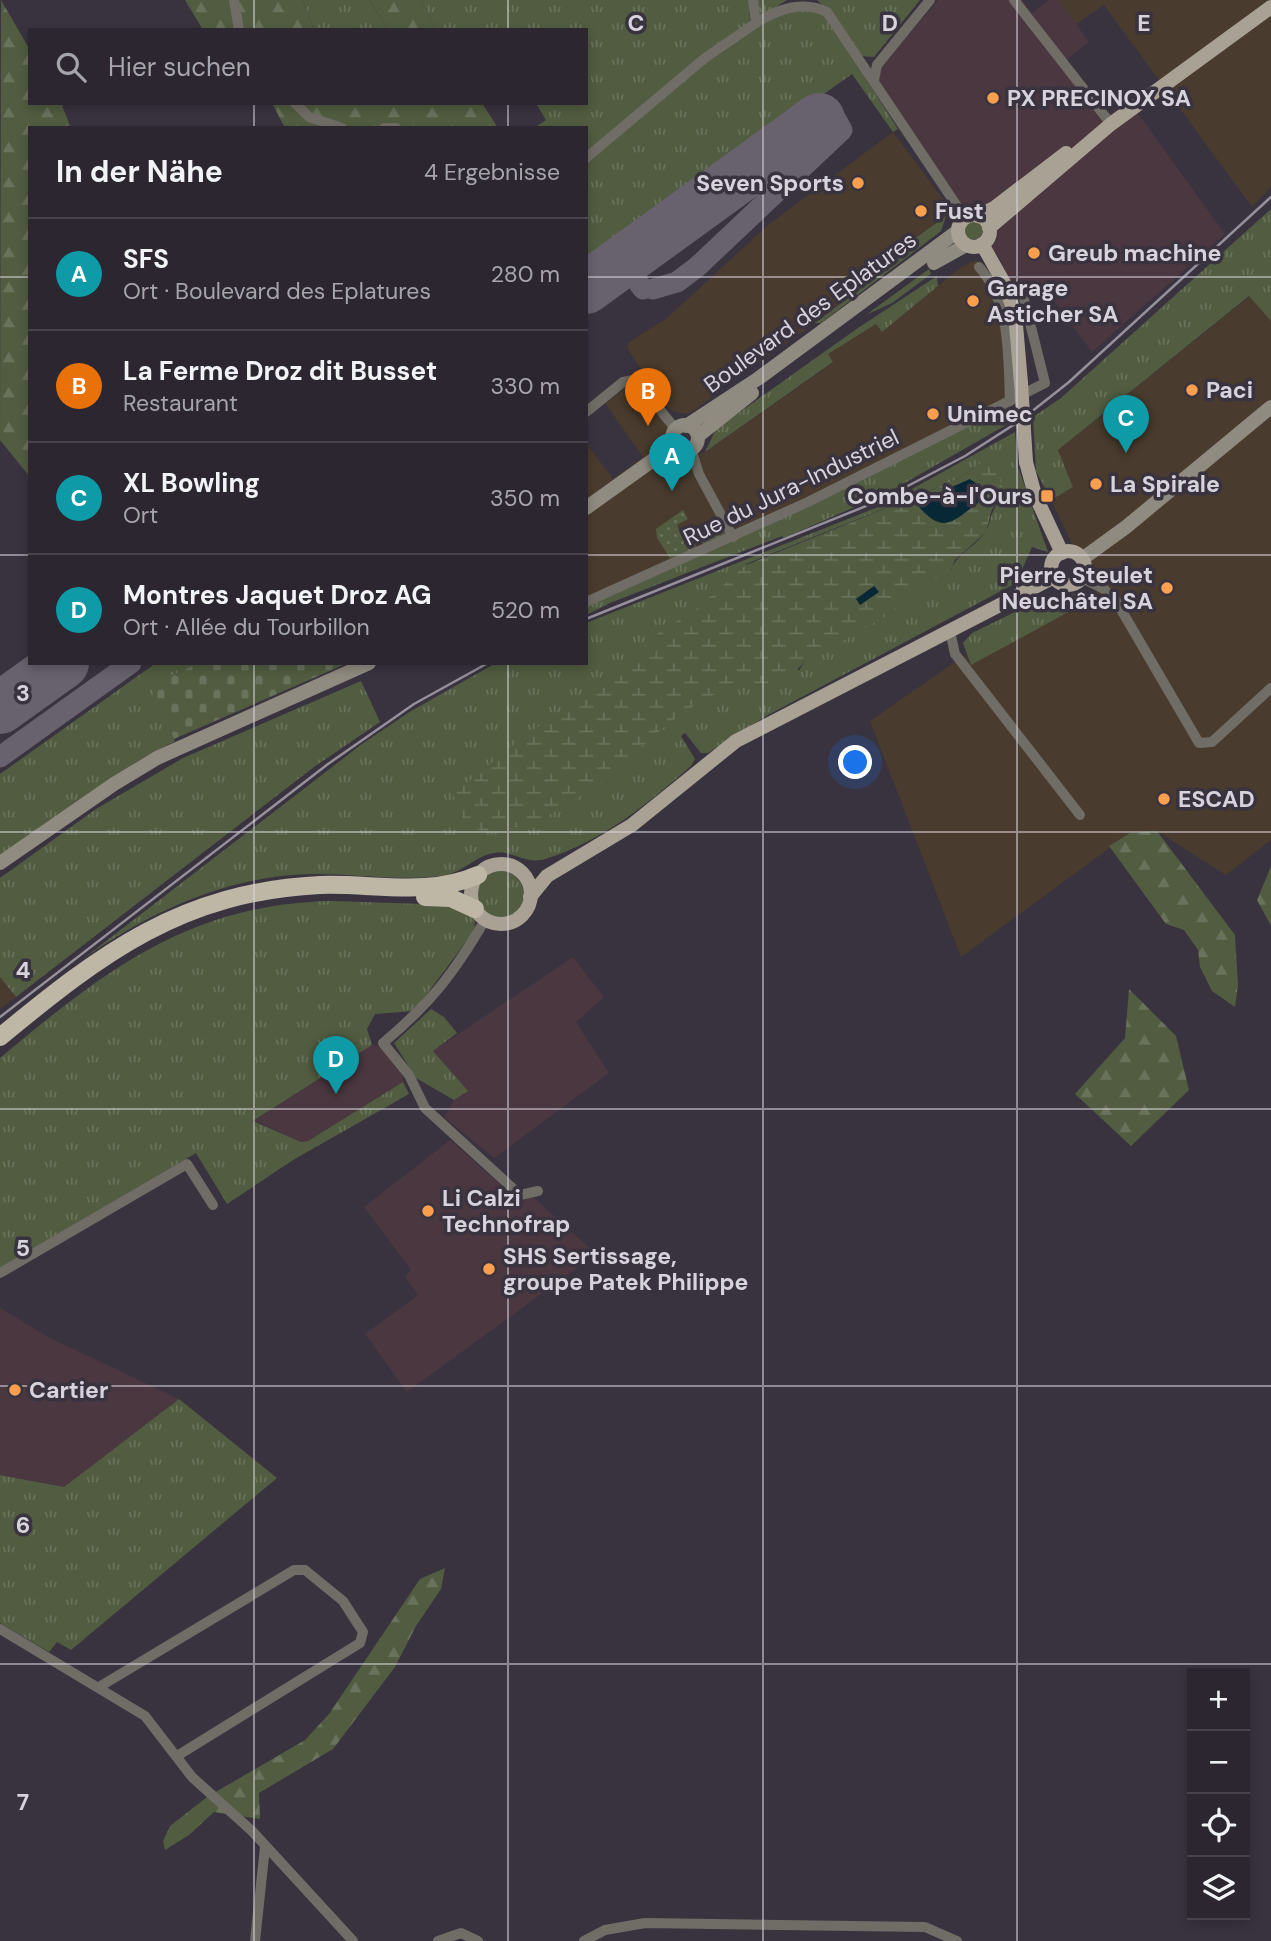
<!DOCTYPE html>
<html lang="de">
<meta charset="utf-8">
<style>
:root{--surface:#2b2630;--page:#332e38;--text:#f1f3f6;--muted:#a6a5ab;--line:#47434c;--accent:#bca0f2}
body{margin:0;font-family:"DM Sans",sans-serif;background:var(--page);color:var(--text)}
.controls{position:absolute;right:21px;bottom:21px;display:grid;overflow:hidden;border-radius:0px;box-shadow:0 4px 10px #0003}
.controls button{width:63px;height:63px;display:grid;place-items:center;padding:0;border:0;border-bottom:2px solid var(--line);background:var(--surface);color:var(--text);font:35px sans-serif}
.you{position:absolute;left:856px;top:763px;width:24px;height:24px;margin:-18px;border:5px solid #fff;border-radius:50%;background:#1a73e8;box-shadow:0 0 0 10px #1a73e833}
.badge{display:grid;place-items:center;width:46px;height:46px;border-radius:50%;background:var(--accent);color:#fff;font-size:23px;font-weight:700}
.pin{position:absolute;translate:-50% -58px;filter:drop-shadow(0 2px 4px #0008)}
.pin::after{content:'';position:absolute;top:37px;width:24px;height:21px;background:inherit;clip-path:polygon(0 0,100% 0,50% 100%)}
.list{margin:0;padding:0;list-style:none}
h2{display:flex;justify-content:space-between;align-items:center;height:91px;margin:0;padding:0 28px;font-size:30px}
h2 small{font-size:23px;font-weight:400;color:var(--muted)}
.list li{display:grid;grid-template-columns:46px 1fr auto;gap:21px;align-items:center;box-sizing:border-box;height:112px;padding:0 28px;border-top:2px solid var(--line)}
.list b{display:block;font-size:26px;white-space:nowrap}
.list p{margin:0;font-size:23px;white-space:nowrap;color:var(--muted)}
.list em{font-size:23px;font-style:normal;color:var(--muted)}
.icon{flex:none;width:38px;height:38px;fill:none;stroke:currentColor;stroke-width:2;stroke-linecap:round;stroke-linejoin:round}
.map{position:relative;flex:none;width:1271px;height:1941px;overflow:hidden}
.search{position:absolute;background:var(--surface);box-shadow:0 4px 10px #0003;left:28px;top:28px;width:560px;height:77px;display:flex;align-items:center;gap:18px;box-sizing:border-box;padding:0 24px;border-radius:0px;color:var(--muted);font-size:26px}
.panel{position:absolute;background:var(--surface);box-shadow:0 4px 10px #0003;left:28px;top:126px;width:560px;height:539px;border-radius:0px}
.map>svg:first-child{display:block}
.commercial{fill:#493b2d}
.industrial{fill:#4b373f}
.grass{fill:url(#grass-tufts);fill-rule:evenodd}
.forest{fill:url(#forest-firs)}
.wetland{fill:url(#wetland-marsh)}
.cemetery{fill:url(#cemetery-stones)}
.park{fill:url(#park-dots)}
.water{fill:#082836}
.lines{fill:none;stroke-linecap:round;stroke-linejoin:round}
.taxiway{stroke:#67626e;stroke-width:21}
.runway{stroke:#67626e;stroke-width:52}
.street{stroke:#706d66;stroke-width:10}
.secondary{stroke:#908b80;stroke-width:14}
.primary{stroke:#a9a294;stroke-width:14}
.highway{stroke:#bfb7a6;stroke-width:18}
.rail{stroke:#95909b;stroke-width:2.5}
.primary-bridge{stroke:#a9a294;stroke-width:14}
.grid{fill:none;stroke:#d7d3dc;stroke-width:2;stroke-opacity:0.55}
.poi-dot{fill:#fa9f4e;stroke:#393340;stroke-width:2.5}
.labels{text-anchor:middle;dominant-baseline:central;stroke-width:7;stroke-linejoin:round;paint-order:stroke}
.poi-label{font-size:23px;font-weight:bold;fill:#d7d3dc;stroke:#393340;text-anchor:start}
.street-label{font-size:23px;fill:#d7d3dc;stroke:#393340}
.grid-label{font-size:23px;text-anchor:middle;font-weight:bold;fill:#d7d3dc;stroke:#393340;stroke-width:7;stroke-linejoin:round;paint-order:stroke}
</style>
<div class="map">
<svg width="1271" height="1941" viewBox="0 0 1271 1941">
<defs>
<pattern id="grass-tufts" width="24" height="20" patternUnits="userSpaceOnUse" patternTransform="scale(1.75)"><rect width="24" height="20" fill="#515c40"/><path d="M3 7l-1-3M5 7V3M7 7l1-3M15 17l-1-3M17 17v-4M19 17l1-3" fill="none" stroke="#69725b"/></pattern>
<pattern id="forest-firs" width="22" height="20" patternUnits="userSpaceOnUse" patternTransform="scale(1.75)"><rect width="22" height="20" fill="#515c40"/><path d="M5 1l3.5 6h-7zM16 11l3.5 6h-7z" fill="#69725b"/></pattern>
<pattern id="wetland-marsh" width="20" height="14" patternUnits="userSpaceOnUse" patternTransform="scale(1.75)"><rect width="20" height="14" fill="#515c40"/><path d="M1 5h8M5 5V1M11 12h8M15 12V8" fill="none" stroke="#69725b"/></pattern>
<pattern id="cemetery-stones" width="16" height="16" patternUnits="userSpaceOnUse" patternTransform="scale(1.75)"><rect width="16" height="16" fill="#515c40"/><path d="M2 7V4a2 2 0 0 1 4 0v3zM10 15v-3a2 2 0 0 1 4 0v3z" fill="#69725b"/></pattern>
<pattern id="park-dots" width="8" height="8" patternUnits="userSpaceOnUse" patternTransform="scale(1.75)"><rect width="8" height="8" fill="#515c40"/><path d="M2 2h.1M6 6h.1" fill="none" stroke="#69725b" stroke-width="1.8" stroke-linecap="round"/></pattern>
</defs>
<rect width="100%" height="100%" fill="#393340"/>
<!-- commercial -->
<g class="commercial">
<polygon points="1059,0 1271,0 1271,187 1252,207 1104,5 1076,24"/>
<polygon points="893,132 952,211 893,254 896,260 800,334 728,384 709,382 716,394 696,409 688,414 674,412 662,403 627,347 629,342 667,318 768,225"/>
<polygon points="976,260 999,298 1014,404 586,606 586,443 613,479 643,457 605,403 627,387 636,386 669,429 665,442 681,461 705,452 833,363 827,354 876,324 882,332 961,267"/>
<polygon points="1250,296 1271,321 1271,840 1226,875 1157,831 1130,833 961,957 870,721 965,655 971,664 1097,596 1051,500 1073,487 1058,450"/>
<polygon points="0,977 16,997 0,1009"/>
</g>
<!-- industrial -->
<g class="industrial">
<polygon points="938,0 1022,0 1032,13 1049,0 1059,0 1089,42 1066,60 1107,116 1129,101 1225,234 1092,352 1044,287 1019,302 1001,261 989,244 992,227 979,213 959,202 878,82 878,71"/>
<polygon points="573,957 604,997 576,1022 609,1073 494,1158 444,1117 454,1100 467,1091 433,1051"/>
<polygon points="372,1045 383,1048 403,1073 403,1082 308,1141 300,1142 258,1122 252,1122"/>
<polygon points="450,1140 521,1203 531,1195 596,1254 407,1392 365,1334 418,1295 405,1277 411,1270 364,1207"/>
<polygon points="0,1308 50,1338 179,1399 64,1487 0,1475"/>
</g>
<!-- grass -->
<g class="grass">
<polygon points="303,0 369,0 389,30 314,30"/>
<polygon points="421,0 749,0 750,22 586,154 586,128 534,128 546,120 536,103 586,103 586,30 436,30"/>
<polygon points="757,0 787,0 763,15 758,13"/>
<polygon points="817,0 920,0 874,57 860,56 834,16"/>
<polygon points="788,8 823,12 898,129 893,132 852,74 586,263 586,163 717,54"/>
<polygon points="1271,209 1271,321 1249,296 1058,450 1073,487 1051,500 1036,471 1033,417 1061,398"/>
<polygon points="946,216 941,231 821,323 815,323 896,261 893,254"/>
<circle cx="973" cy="230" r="10"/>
<polygon points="929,269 931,274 892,303 866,315"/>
<polygon points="937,276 938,286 882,332 876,324 828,354 833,362 705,452 716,429 858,328"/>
<polygon points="1011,405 1012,420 1006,425 889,492 784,538 782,536 610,603 586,615 586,606"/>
<path d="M1015 432 1018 467 1048 552 1032 547 1016 583 768 715 708 753H701L685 733 681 736 695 759 691 766C646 805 603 841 545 859 526 865 513 850 494 853 475 856 461 874 441 876 399 881 356 874 314 874 226 875 144 914 75 965L362 744 411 711 496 663H586V623L883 505ZM981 463 1005 496C986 514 994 520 984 534 973 548 958 553 951 570 895 594 828 611 799 671L746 564 958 479Z"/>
<polygon points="1087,593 1098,596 971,665 963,643 972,633 1048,596"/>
<polygon points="156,663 199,663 152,685 175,741 138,761 0,858 0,774"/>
<polygon points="361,681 380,722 314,767 16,997 0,977 0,878 96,809 183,758"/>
<circle cx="500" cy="895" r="24"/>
<path d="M331 901 454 905 474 917 475 930 414 1011 375 1014 367 1029 372 1045 253 1121 301 1142 308 1141 403 1082 409 1094 293 1160 227 1204 196 1153 0 1268V1058C104 971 189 904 331 901Z"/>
<polygon points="431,1009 444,1017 457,1033 433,1051 468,1091 454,1100 416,1078 394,1043"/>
<polygon points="179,1399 277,1478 71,1650 57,1642 49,1652 0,1623 0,1475 64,1487"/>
</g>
<!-- forest -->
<g class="forest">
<polygon points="1,0 30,50 30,103 61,103 71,128 30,128 30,477 0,440"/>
<polygon points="185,0 303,0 314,30 203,30"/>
<polygon points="369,0 421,0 436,30 389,30"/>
<polygon points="272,103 482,103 498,128 285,128"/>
<polygon points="1157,831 1235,935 1238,985 1235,1007 1212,991 1200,967 1198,950 1184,930 1166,924 1109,846 1130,833"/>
<polygon points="1271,866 1271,926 1257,900"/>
<polygon points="1129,989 1176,1036 1189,1090 1131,1146 1075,1094 1125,1038"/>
<polygon points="445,1568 441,1589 416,1626 395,1667 333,1749 259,1793 260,1819 214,1812 189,1835 165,1850 163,1841 170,1826 207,1797 305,1740 329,1714 420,1579"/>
</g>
<!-- wetland -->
<path class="wetland" d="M994 459 1005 496 992 509 986 532 955 560 951 570 905 596 893 612 830 648 816 647 783 687C717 666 655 738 609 775 584 796 557 813 526 824 493 836 480 839 456 810L454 795 462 787 528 733 566 709 630 660 658 633 695 610 746 565 958 479 981 463Z"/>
<!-- cemetery -->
<polygon class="cemetery" points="199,663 348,663 174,739 151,685"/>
<!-- park -->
<g class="park">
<polygon points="683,510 688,519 677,525 685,545 694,541 697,548 670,558 657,538 656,529"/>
<polygon points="717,517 725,534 703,544 701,539 709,535 703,521 708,523"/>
</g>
<!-- water -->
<g class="water">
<path d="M970 479 977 484 978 503C953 521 944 535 919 507L920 501Z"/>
<polygon points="874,586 879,592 860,605 856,599"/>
</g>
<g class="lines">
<!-- taxiway -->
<g class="taxiway">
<polyline points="623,262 643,289"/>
<polyline points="653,289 677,282 697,267 842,130 833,114 819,119"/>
<polyline points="0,757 131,663"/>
</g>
<!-- runway -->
<g class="runway">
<polyline points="586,288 819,119"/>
<polyline points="0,708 63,663"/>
</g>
<!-- street -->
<g class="street">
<polyline points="234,0 239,30"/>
<path d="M753 0 756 23C777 9 804 0 827 12L965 218"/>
<polyline points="1014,0 1111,124"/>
<polyline points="874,80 877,65 930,0"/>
<polyline points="295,103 309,117 342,128"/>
<polyline points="384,128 396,128"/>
<polyline points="586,158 705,58 756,23"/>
<path d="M979 267C1011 303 1008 356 1010 401"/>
<path d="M586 412 623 382 633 380C641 383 666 419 676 429"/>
<polyline points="691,449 699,474 733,537"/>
<polyline points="1082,578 1104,589 1116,601 1199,743 1212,742 1271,688"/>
<polyline points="586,602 808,502 1045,383 1023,295"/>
<polyline points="950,631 955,654 1080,815"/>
<path d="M485 920C454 973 431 1003 383 1043L409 1075 425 1108 520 1195 538 1191"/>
<polyline points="0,1273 187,1164 213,1205"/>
<polyline points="0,1629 145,1716 192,1777 252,1831 353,1941"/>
<polyline points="99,1687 294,1570 305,1570 343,1601 363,1632 360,1643 177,1756"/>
<polyline points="255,1941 265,1847"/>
<polyline points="438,1941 461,1933 478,1941"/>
<polyline points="584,1941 605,1930 645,1923 925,1927 957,1941"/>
</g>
<!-- secondary -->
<g class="secondary">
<polyline points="934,263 966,245"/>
<circle cx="685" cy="438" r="13"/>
<polyline points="686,426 759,378 958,231"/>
<polyline points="698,436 752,393"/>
<polyline points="586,508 660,455 672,438"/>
<polyline points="1082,559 1126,527 1271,407"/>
<polyline points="0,863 114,784 157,758 369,663"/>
</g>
<!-- primary -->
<g class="primary">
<circle cx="974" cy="231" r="16"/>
<polyline points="978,216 994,208 1066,153"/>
<polyline points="989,228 1111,124 1271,7"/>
<polyline points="982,244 1004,283 1015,313 1021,383"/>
<polyline points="1026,462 1035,495 1062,553"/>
<circle cx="1068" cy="568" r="17"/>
<circle cx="501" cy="894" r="30"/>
<polyline points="530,897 547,876 632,825 736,741 1054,577"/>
</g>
<!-- highway -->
<g class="highway">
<polyline points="425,897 451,898 475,909"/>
<path d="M0 1037C102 953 181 892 320 885 373 883 428 897 478 875"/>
</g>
<!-- rail -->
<g class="rail">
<polyline points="586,619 881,500 965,456 1021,420 1069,382 1271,197"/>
<polyline points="0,1017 328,764 414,704 488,663"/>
</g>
<!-- primary-bridge -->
<polyline class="primary-bridge" points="1021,383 1026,462"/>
</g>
<!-- grid -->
<path class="grid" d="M254 0V30M508 0V30M763 0V1941M1017 0V1941M254 103V128M508 103V128M0 277H30M586 277H1271M0 555H30M586 555H1271M254 663V1941M508 663V1941M0 832H1271M0 1109H1271M0 1386H1271M0 1664H1271"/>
<!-- markers -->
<g class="poi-dot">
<circle cx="993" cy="98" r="7"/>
<circle cx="858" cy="183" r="7"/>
<circle cx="921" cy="211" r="7"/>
<circle cx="1034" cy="253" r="7"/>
<circle cx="973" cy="301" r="7"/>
<circle cx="1192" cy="390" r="7"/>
<circle cx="933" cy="414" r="7"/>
<circle cx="1096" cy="484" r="7"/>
<rect x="1040" y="489" width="14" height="14" rx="3.5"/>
<circle cx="1167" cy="588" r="7"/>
<circle cx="1164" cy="799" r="7"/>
<circle cx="428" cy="1211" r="7"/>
<circle cx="489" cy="1269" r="7"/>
<circle cx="15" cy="1390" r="7"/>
</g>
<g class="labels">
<!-- poi labels -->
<g class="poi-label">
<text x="1007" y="98">PX PRECINOX SA</text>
<text x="844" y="183" text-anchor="end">Seven Sports</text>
<text x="935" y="211">Fust</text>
<text x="1048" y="253">Greub machine</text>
<text x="987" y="288">Garage<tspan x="987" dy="26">Asticher SA</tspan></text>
<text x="1206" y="390">Paci</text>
<text x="947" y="414">Unimec</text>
<text x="1110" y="484">La Spirale</text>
<text x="1033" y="496" text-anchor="end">Combe-à-l'Ours</text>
<text x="1153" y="575" text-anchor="end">Pierre Steulet<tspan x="1153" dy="26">Neuchâtel SA</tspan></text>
<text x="1178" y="799">ESCAD</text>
<text x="442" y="1198">Li Calzi<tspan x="442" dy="26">Technofrap</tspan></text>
<text x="503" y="1256">SHS Sertissage,<tspan x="503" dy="26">groupe Patek Philippe</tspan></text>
<text x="29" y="1390">Cartier</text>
</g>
<!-- street labels -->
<g class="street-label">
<text transform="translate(810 312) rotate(-36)">Boulevard des Eplatures</text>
<text transform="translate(791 487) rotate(-26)">Rue du Jura-Industriel</text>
</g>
</g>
<g class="grid-label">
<text x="636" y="31">C</text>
<text x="890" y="31">D</text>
<text x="1144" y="31">E</text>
<text x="23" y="701">3</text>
<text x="23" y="978">4</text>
<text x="23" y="1256">5</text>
<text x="23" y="1533">6</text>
<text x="23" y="1810">7</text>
</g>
</svg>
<div class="controls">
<button>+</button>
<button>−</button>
<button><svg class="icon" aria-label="locate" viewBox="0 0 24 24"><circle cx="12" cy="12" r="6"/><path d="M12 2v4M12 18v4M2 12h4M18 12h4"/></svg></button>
<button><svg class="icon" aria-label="layers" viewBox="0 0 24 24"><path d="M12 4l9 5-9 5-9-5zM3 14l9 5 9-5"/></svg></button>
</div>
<div class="you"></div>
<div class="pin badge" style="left:672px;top:491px;background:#0f9aa8">A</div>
<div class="pin badge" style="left:648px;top:426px;background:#e8710a">B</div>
<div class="pin badge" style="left:1126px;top:453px;background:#0f9aa8">C</div>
<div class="pin badge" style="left:336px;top:1094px;background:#0f9aa8">D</div>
<div class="search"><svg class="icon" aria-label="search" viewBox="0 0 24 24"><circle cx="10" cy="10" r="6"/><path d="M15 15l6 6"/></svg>Hier suchen</div>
<section class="panel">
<h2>In der Nähe<small>4 Ergebnisse</small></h2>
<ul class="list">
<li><span class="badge" style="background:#0f9aa8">A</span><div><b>SFS</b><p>Ort · Boulevard des Eplatures</p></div><em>280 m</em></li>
<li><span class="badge" style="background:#e8710a">B</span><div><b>La Ferme Droz dit Busset</b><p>Restaurant</p></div><em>330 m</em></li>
<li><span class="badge" style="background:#0f9aa8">C</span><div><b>XL Bowling</b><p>Ort</p></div><em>350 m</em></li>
<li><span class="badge" style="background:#0f9aa8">D</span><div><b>Montres Jaquet Droz AG</b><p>Ort · Allée du Tourbillon</p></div><em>520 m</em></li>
</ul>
</section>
</div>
